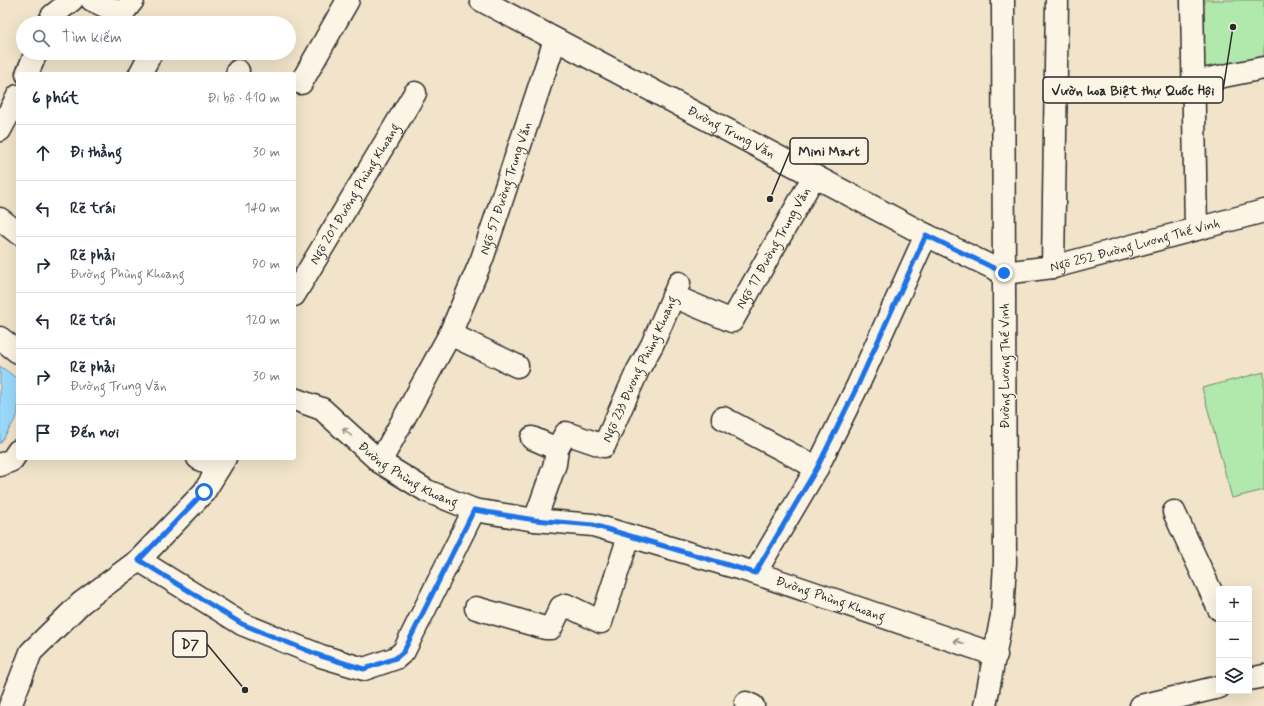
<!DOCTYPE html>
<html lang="vi">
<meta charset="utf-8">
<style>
:root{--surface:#fff;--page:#f6f6f7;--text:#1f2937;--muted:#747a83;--line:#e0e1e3}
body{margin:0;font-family:Mynerve,sans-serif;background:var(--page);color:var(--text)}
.controls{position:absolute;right:12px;bottom:12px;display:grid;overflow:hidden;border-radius:4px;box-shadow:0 4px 16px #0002}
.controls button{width:36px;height:36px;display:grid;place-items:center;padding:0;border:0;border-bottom:1px solid var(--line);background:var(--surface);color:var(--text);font:20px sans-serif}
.stop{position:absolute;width:12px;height:12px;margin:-9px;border:3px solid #1a73e8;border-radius:50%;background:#fff}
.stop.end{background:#1a73e8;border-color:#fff;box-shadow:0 1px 4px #0008}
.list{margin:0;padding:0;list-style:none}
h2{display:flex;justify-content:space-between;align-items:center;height:52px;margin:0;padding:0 16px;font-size:17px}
h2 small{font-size:13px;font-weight:400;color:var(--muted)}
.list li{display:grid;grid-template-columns:26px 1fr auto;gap:12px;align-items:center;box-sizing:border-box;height:56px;padding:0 16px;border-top:1px solid var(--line)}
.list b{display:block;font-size:15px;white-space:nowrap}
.list p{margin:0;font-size:13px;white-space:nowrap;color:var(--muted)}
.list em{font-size:13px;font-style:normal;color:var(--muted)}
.icon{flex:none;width:22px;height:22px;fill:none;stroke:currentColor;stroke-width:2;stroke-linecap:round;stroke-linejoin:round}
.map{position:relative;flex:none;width:1264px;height:706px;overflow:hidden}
.search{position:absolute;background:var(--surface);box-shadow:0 4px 16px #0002;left:16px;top:16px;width:280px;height:44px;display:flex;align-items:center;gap:10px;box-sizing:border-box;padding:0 14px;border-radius:22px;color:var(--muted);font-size:15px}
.panel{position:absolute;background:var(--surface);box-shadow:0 4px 16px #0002;left:16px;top:72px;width:280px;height:388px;border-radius:4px}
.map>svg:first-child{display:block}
.green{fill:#b1e8ab;stroke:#6e8a6b}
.water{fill:#9ad9fc;stroke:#6e93a8}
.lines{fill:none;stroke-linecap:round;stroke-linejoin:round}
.minor-casing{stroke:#2b2b2b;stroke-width:25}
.minor{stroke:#fcf5e5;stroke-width:22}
.oneway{stroke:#949088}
.route{stroke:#1a73e8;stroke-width:5}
.labels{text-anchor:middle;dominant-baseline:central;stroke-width:3;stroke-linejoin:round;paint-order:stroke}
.street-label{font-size:13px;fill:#2b2b2b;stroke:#fcf5e5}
.leader{fill:none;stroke:#2b2b2b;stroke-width:1.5}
.callout-dot{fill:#2b2b2b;stroke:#fcf5e5;stroke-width:1.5}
.callout{fill:#fcf5e5;stroke:#2b2b2b;stroke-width:1.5}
.callout-label{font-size:14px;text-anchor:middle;font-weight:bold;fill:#2b2b2b}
</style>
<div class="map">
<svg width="1264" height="706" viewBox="0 0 1264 706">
<rect width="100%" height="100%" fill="#f1e4ca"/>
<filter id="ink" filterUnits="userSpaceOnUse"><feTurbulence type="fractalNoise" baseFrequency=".025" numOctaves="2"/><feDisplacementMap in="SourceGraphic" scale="8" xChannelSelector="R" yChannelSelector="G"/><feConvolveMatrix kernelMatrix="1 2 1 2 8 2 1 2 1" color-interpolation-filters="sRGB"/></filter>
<g filter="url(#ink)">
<!-- green -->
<g class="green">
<polygon points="1202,0 1264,0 1264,59 1206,70 1200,54"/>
<polygon points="1264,372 1264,490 1232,498 1202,388"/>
</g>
<!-- water -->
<polygon class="water" points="0,366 18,379 18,415 0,444"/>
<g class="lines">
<!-- minor casing -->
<g class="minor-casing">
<g id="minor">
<polyline points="92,0 122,14 133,0"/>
<path id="s1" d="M481 0 926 235 1004 273"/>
<polyline points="1192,0 1196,229"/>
<polyline points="49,23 52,16 72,0"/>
<polyline points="27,74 36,53"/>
<polyline points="140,74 151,53"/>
<polyline points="237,74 238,71"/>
<polyline points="1193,82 1264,68"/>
<polyline points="301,83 348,0"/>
<polyline points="0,130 18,96"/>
<polyline points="0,219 18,233"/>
<polyline points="1053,267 1057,0"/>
<path id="s2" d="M1004 273 1053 267 1264 211"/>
<path id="s3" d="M294 295 415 93"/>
<path id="s4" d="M673 296 732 321 814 176"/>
<polyline points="450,334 517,366"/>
<polyline points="0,338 18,352"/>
<path id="s5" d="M294 399 322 409 380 462 427 491 474 510 535 520 593 525 755 573 996 655"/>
<polyline points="723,418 817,468"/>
<polyline points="532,438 557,449"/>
<polyline points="198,458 218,469"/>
<path id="s6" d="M380 462 450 334 482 259 555 40"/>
<polyline points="0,465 12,460 18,451"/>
<polyline points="1174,512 1219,609"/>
<path id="s7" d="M535 520 555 464 557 449 566 433 604 446 638 370 652 345 679 283"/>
<polyline points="139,560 242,624 321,656 364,669 396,658 404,651 474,510"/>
<polyline points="755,573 817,468 858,385 926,235"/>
<polyline points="476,608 545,628 551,628 561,607 566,605 601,622 629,536"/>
<polyline points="1249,679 1264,676"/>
<polyline points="746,703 753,706"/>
<polyline points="10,706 31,652 81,603 139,560 204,492 225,458"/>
<polyline points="985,706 1002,615 1005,562 1003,0"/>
<polyline points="1141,706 1219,687"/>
</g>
</g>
<!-- minor -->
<use href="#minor" class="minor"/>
</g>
<!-- one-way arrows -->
<defs><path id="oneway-shaft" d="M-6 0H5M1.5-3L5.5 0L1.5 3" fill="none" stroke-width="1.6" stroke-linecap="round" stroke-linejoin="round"/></defs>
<g class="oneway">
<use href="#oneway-shaft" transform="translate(347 432) rotate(-138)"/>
<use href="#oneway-shaft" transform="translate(959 642) rotate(-161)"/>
</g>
</g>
<g class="lines" filter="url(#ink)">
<!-- route -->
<polyline class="route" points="204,492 139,560 242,624 321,656 364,669 396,658 404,651 474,510 535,520 593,525 755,573 817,468 858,385 926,235 1004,273"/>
</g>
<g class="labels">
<!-- street labels -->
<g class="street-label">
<text stroke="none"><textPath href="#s1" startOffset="283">Đường Trung Văn</textPath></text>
<text stroke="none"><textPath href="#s6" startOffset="302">Ngõ 57 Đường Trung Văn</textPath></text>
<text stroke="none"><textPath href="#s3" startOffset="118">Ngõ 201 Đường Phùng Khoang</textPath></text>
<text stroke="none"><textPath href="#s2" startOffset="134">Ngõ 252 Đường Lương Thế Vinh</textPath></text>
<text stroke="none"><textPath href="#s4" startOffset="148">Ngõ 17 Đường Trung Văn</textPath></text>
<text transform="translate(1005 366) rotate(-90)">Đường Lương Thế Vinh</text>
<text stroke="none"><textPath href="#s7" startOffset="218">Ngõ 233 Đương Phùng Khoang</textPath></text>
<text stroke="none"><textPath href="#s5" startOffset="139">Đường Phùng Khoang</textPath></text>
<text stroke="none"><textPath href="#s5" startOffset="583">Đường Phùng Khoang</textPath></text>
</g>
</g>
<!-- callouts -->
<path class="leader" d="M1233 27L1223 90M770 199L790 151M245 690L207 644"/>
<g class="callout-dot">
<circle cx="1233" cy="27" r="4"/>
<circle cx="770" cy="199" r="4"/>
<circle cx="245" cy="690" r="4"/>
</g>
<g class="callout">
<rect x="1043" y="77" width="180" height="26" rx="4"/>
<rect x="790" y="138" width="78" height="26" rx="4"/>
<rect x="173" y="631" width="34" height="26" rx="4"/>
</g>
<g class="callout-label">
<text x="1133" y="95">Vườn hoa Biệt thự Quốc Hội</text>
<text x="829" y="156">Mini Mart</text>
<text x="190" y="649">D7</text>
</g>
</svg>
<div class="controls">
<button>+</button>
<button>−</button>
<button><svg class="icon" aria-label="layers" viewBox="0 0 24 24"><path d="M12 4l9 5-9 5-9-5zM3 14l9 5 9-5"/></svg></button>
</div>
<div class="stop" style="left:204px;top:492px"></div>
<div class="stop end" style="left:1004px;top:273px"></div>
<div class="search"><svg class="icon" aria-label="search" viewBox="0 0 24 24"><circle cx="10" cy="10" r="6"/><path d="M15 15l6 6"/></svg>Tìm kiếm</div>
<section class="panel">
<h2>6 phút<small>Đi bộ · 410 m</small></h2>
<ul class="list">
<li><svg class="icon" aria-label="ahead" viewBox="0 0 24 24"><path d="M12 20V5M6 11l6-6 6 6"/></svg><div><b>Đi thẳng</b></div><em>30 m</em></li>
<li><svg class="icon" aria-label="left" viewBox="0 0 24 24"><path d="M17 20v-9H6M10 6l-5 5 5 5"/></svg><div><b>Rẽ trái</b></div><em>140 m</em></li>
<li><svg class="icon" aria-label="right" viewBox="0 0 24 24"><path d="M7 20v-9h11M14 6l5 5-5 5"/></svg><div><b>Rẽ phải</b><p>Đường Phùng Khoang</p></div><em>90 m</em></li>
<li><svg class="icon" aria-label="left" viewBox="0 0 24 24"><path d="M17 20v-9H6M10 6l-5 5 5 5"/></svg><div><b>Rẽ trái</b></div><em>120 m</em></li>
<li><svg class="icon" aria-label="right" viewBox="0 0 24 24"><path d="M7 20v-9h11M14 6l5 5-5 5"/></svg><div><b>Rẽ phải</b><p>Đường Trung Văn</p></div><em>30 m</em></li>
<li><svg class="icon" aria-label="arrive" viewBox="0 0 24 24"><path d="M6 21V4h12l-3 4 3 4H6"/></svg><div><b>Đến nơi</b></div></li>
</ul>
</section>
</div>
